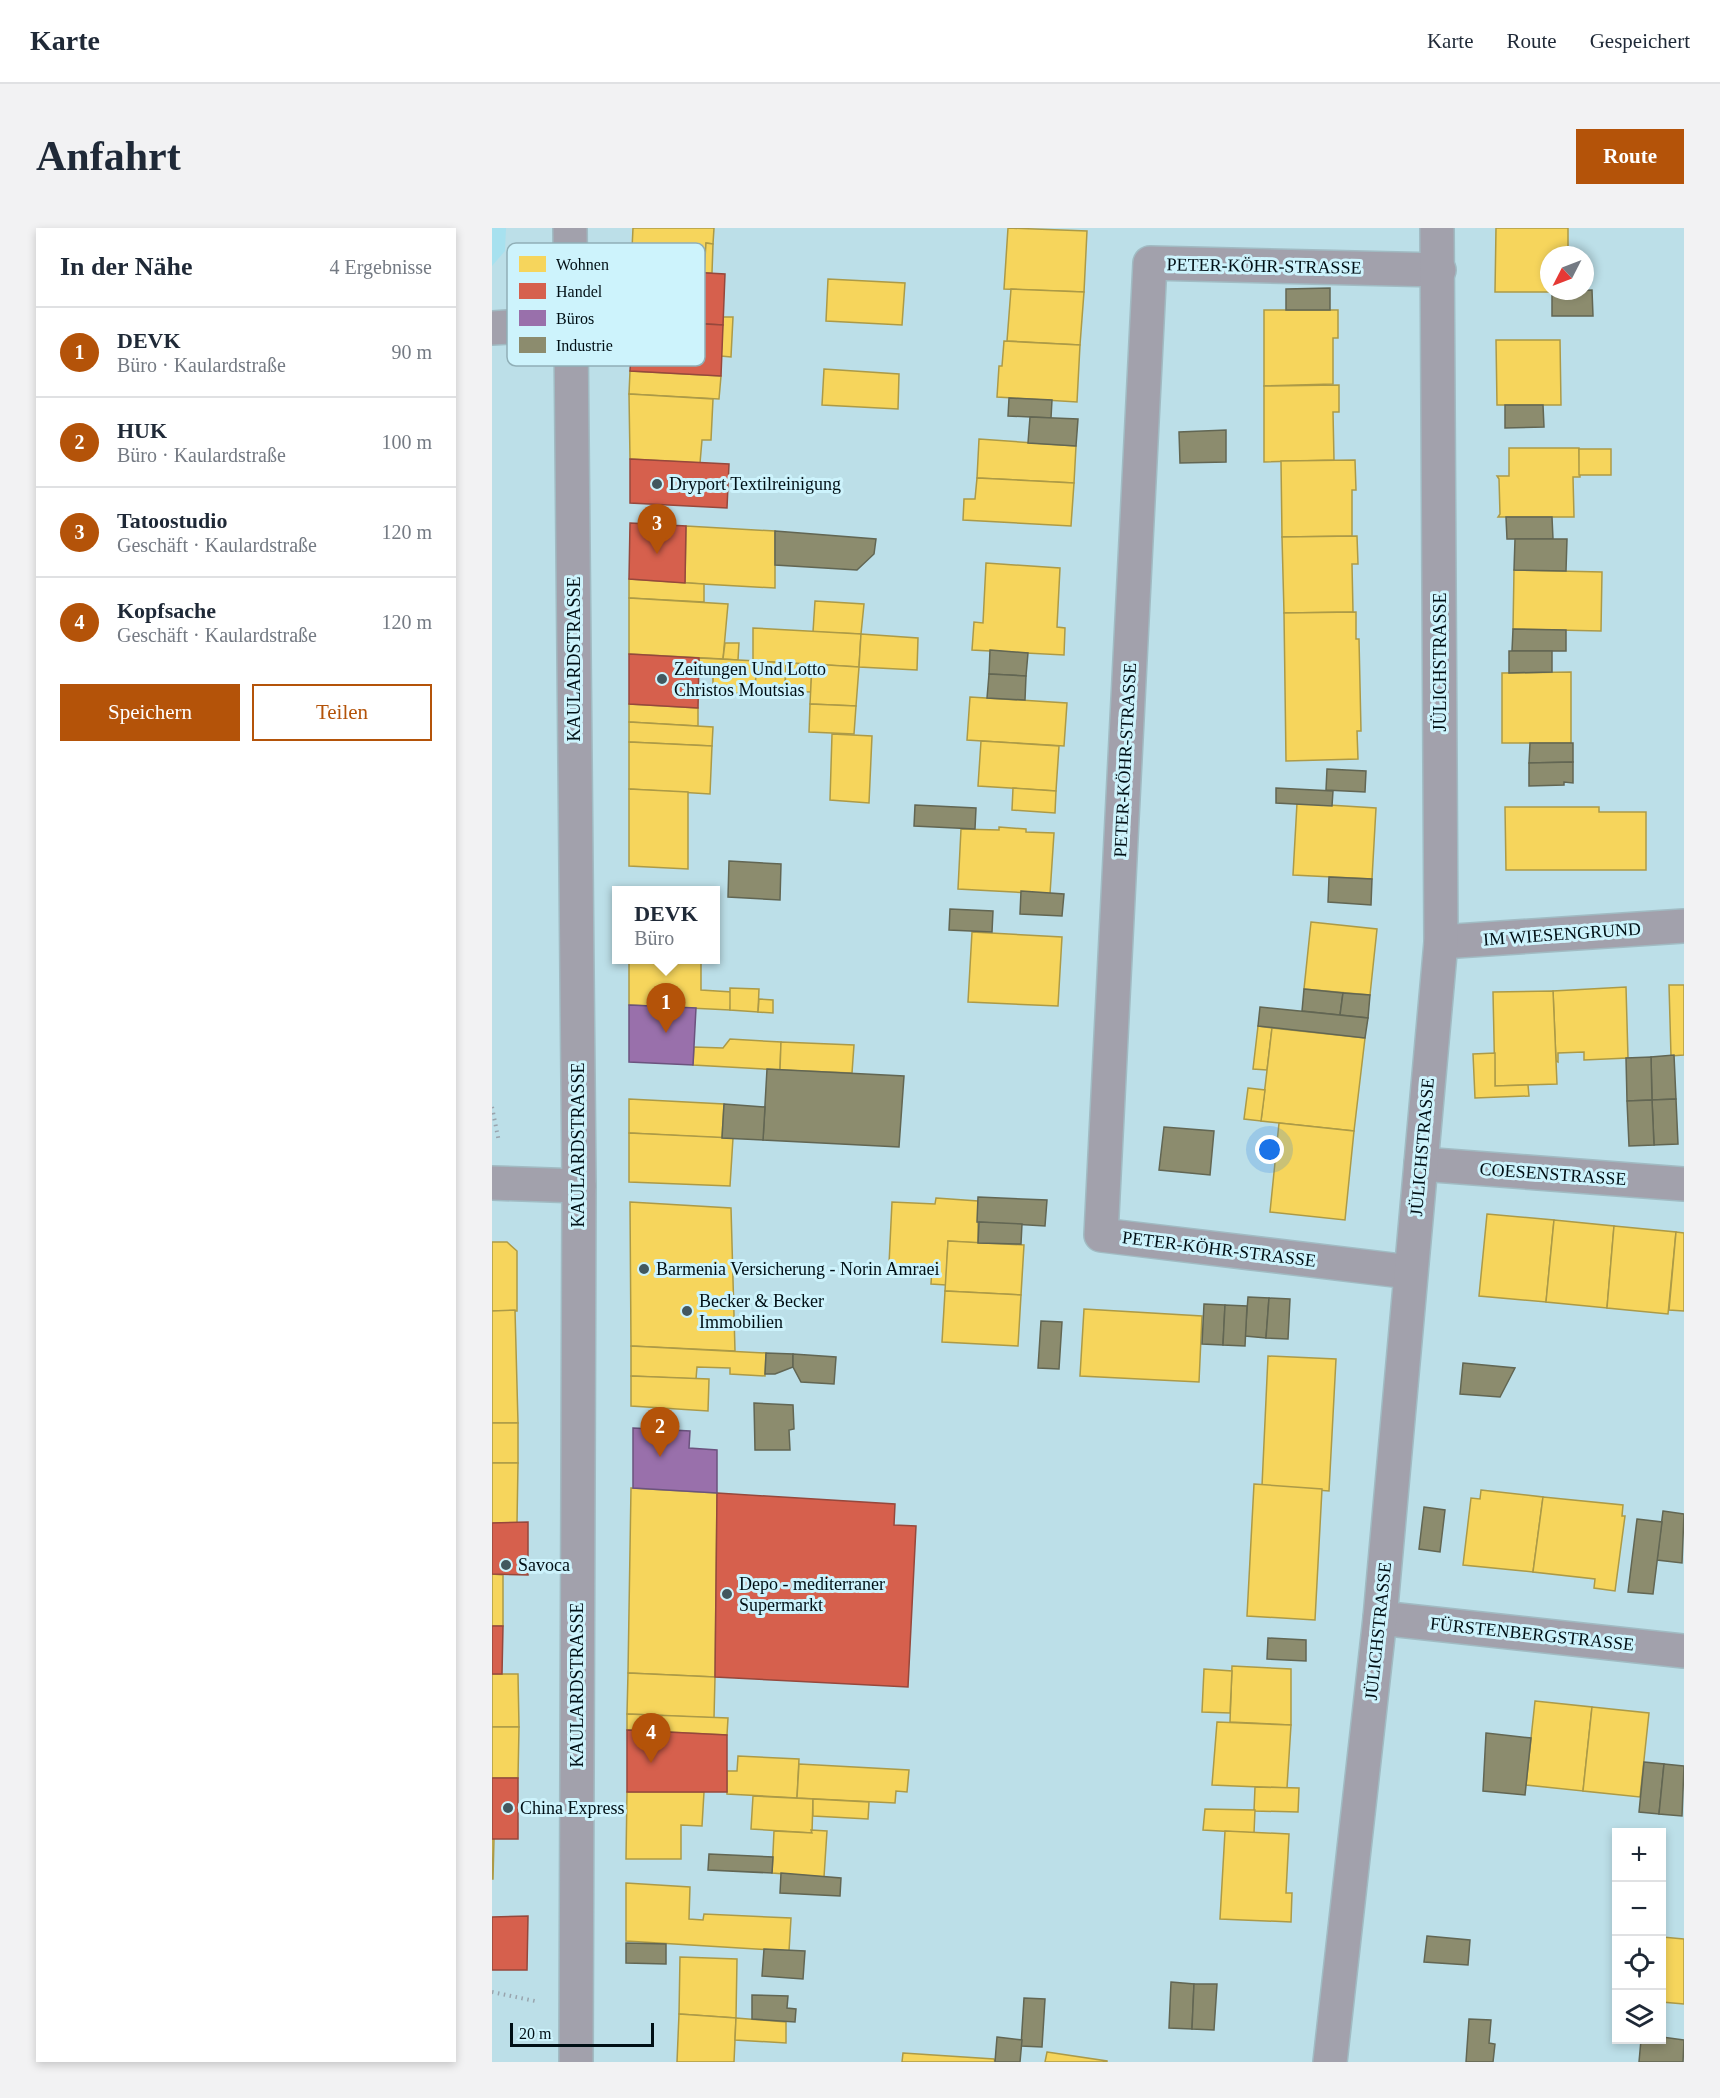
<!DOCTYPE html>
<html lang="de">
<meta charset="utf-8">
<style>
:root{--surface:#fff;--page:#f2f2f3;--text:#1f2937;--muted:#747a83;--line:#e0e1e3;--accent:#b45309}
body{margin:0;font-family:"Times New Roman",serif;background:var(--page);color:var(--text)}
.controls{position:absolute;right:18px;bottom:18px;display:grid;overflow:hidden;border-radius:0px;box-shadow:0 3px 9px #0003}
.controls button{width:54px;height:54px;display:grid;place-items:center;padding:0;border:0;border-bottom:2px solid var(--line);background:var(--surface);color:var(--text);font:30px sans-serif}
.compass{position:absolute;left:1048px;top:18px;width:54px;height:54px;border-radius:50%;background:var(--surface);box-shadow:0 3px 9px #0003;rotate:228deg}
.scale{position:absolute;left:18px;bottom:15px;width:144px;box-sizing:border-box;padding-left:6px;border:3px solid #000f15;border-top:0;font-size:16px;line-height:21px;white-space:nowrap;color:#000f15;-webkit-text-stroke:4px #cdf3fc;paint-order:stroke}
.you{position:absolute;left:778px;top:922px;width:21px;height:21px;margin:-15px;border:4px solid #fff;border-radius:50%;background:#1a73e8;box-shadow:0 0 0 9px #1a73e833}
.badge{display:grid;place-items:center;width:39px;height:39px;border-radius:50%;background:var(--accent);color:#fff;font-size:20px;font-weight:700}
.pin{position:absolute;translate:-50% -50px;filter:drop-shadow(0 2px 3px #0008)}
.pin::after{content:'';position:absolute;top:32px;width:21px;height:18px;background:inherit;clip-path:polygon(0 0,100% 0,50% 100%)}
.popup{position:absolute;left:120px;top:658px;width:108px;height:78px;box-sizing:border-box;display:grid;place-content:center;border-radius:0px;background:var(--surface);filter:drop-shadow(0 2px 4px #0005);font-size:20px;white-space:nowrap;color:var(--muted)}
.popup b{font-size:22px;color:var(--text)}
.popup::after{content:'';position:absolute;left:50%;top:100%;margin-left:-12px;border:12px solid transparent;border-top-color:var(--surface)}
.list{margin:0;padding:0;list-style:none}
h2{display:flex;justify-content:space-between;align-items:center;height:78px;margin:0;padding:0 24px;font-size:26px}
h2 small{font-size:20px;font-weight:400;color:var(--muted)}
.list li{display:grid;grid-template-columns:39px 1fr auto;gap:18px;align-items:center;box-sizing:border-box;height:90px;padding:0 24px;border-top:2px solid var(--line)}
.list b{display:block;font-size:22px;white-space:nowrap}
.list p{margin:0;font-size:20px;white-space:nowrap;color:var(--muted)}
.list em{font-size:20px;font-style:normal;color:var(--muted)}
.actions{display:flex;gap:12px;padding:18px 24px}
.actions a{flex:1;padding:14px 0;border:2px solid var(--accent);border-radius:0px;text-align:center;font-size:21px;color:var(--accent)}
.actions .main{background:var(--accent);color:#fff}
.icon{flex:none;width:33px;height:33px;fill:none;stroke:currentColor;stroke-width:2;stroke-linecap:round;stroke-linejoin:round}
.map{position:relative;flex:none;width:1192px;height:1834px;overflow:hidden;border-radius:0px}
header{display:flex;align-items:center;gap:36px;box-sizing:border-box;height:84px;padding:0 30px;background:var(--surface);border-bottom:2px solid var(--line)}
header strong{font-size:28px}
nav{display:flex;gap:33px;margin-inline-start:auto;font-size:21px}
.intro{display:flex;align-items:center;justify-content:space-between;box-sizing:border-box;height:144px;padding:0 36px}
h1{margin:0;font-size:42px}
.button{padding:15px 27px;border-radius:0px;background:var(--accent);color:#fff;font-size:21px;font-weight:700}
main{display:flex;gap:36px;padding:0 36px}
aside{flex:1;background:var(--surface);border-radius:0px;box-shadow:0 3px 9px #0003}
.map>svg:first-child{display:block}
.built{fill:#a7e1ef}
.homes{fill:#f6d55c;stroke:#ac9a47;stroke-width:1.5}
.shops{fill:#d6604d;stroke:#96483c;stroke-width:1.5}
.offices{fill:#9970ab;stroke:#6b537e;stroke-width:1.5}
.industry{fill:#8c8c6e;stroke:#626653;stroke-width:1.5}
.lines{fill:none;stroke-linecap:round;stroke-linejoin:round}
.minor-casing{stroke:#a1bbc3;stroke-width:36}
.path{stroke:#99a4ad;stroke-width:4;stroke-dasharray:1.5 4.5;stroke-linecap:butt}
.minor{stroke:#a2a1ac;stroke-width:33}
.poi-dot{fill:#42585f;stroke:#cdf3fc;stroke-width:2}
.labels{text-anchor:middle;dominant-baseline:central;stroke-width:6;stroke-linejoin:round;paint-order:stroke}
.street-label{font-size:18px;fill:#000f15;stroke:#cdf3fc}
.poi-label{font-size:18px;fill:#000f15;stroke:#cdf3fc;text-anchor:start}
.key{fill:#cdf3fc;stroke:#90afb7;stroke-width:1.5}
.key-label{font-size:16px;fill:#000f15}
</style>
<header>
<strong>Karte</strong>
<nav><a>Karte</a><a>Route</a><a>Gespeichert</a></nav>
</header>
<div class="intro"><h1>Anfahrt</h1><a class="button">Route</a></div>
<main>
<aside>
<h2>In der Nähe<small>4 Ergebnisse</small></h2>
<ul class="list">
<li><span class="badge">1</span><div><b>DEVK</b><p>Büro · Kaulardstraße</p></div><em>90 m</em></li>
<li><span class="badge">2</span><div><b>HUK</b><p>Büro · Kaulardstraße</p></div><em>100 m</em></li>
<li><span class="badge">3</span><div><b>Tatoostudio</b><p>Geschäft · Kaulardstraße</p></div><em>120 m</em></li>
<li><span class="badge">4</span><div><b>Kopfsache</b><p>Geschäft · Kaulardstraße</p></div><em>120 m</em></li>
</ul>
<div class="actions"><a class="main">Speichern</a><a>Teilen</a></div>
</aside>
<div class="map">
<svg width="1192" height="1834" viewBox="0 0 1192 1834">
<rect width="100%" height="100%" fill="#bcdfe8"/>
<!-- built -->
<polygon class="built" points="0,0 14,0 13,23 0,38"/>
<!-- homes -->
<g class="homes">
<polygon points="141,0 222,0 221,16 214,15 212,45 139,42"/>
<polygon points="516,0 595,3 592,64 512,61"/>
<polygon points="1004,0 1076,0 1076,27 1057,27 1057,63 1075,64 1003,64"/>
<polygon points="214,15 221,16 220,45 212,45"/>
<polygon points="336,51 413,55 410,97 334,93"/>
<polygon points="519,61 592,64 588,117 515,113"/>
<polygon points="772,82 846,82 846,110 841,110 841,156 772,158"/>
<polygon points="231,89 241,89 239,129 229,128"/>
<polygon points="1004,112 1068,112 1069,177 1005,177"/>
<polygon points="512,113 588,117 585,174 505,169 507,138 510,138"/>
<polygon points="332,141 407,146 406,181 330,177"/>
<polygon points="138,143 229,148 227,171 137,166"/>
<polygon points="847,157 847,184 841,184 842,232 772,234 772,158"/>
<polygon points="137,166 221,171 219,212 210,212 208,235 138,231"/>
<polygon points="487,211 584,218 582,255 485,250"/>
<polygon points="1017,220 1087,220 1088,249 1081,249 1082,289 1006,289 1008,286 1007,251 1005,248 1017,248"/>
<rect x="1087" y="221" width="32" height="26"/>
<polygon points="863,232 864,262 860,262 860,308 790,309 789,233"/>
<polygon points="485,250 582,255 579,298 471,292 472,271 483,271"/>
<polygon points="194,298 283,303 283,360 193,355"/>
<polygon points="865,308 866,336 860,336 861,384 792,385 790,309"/>
<polygon points="494,335 568,340 565,399 573,400 572,427 480,422 482,394 491,395"/>
<polygon points="1022,342 1110,344 1109,403 1021,401"/>
<polygon points="137,351 212,356 212,374 137,370"/>
<polygon points="137,370 236,376 231,431 137,426"/>
<polygon points="323,373 372,376 369,406 321,404"/>
<polygon points="864,384 864,411 867,411 869,503 865,503 866,531 794,533 792,385"/>
<polygon points="261,400 369,406 367,439 261,433"/>
<polygon points="369,406 426,410 425,442 367,439"/>
<polygon points="233,415 247,415 246,432 231,431"/>
<polygon points="207,430 265,433 263,461 266,462 266,466 221,464 221,448 207,446"/>
<polygon points="265,433 294,435 293,463 263,461"/>
<polygon points="294,435 320,436 319,464 293,463"/>
<polygon points="320,436 367,439 364,478 318,476"/>
<polygon points="1079,444 1079,515 1010,515 1010,445"/>
<polygon points="478,469 575,475 572,518 475,512"/>
<polygon points="137,476 206,480 206,498 137,494"/>
<polygon points="318,476 364,478 362,506 317,504"/>
<polygon points="137,494 221,499 220,518 137,514"/>
<polygon points="340,506 380,508 377,575 338,572"/>
<polygon points="489,513 567,518 564,563 486,558"/>
<polygon points="137,514 220,518 218,566 137,561"/>
<polygon points="521,560 564,563 563,585 520,582"/>
<polygon points="137,561 196,564 196,641 137,638"/>
<polygon points="805,575 884,580 880,651 801,647"/>
<polygon points="1013,579 1107,579 1107,584 1154,584 1154,642 1014,642"/>
<polygon points="507,599 534,601 534,604 562,605 558,666 466,661 469,601 507,602"/>
<polygon points="819,694 885,701 878,767 812,761"/>
<polygon points="480,704 570,709 566,778 476,774"/>
<polygon points="137,732 209,732 209,762 240,764 238,782 137,777"/>
<polygon points="1177,757 1192,757 1192,827 1179,828"/>
<polygon points="1134,759 1136,830 1092,832 1092,824 1066,825 1066,834 1064,833 1061,763"/>
<polygon points="238,760 267,761 266,784 238,782"/>
<polygon points="1061,763 1065,856 1003,858 1001,764"/>
<polygon points="267,771 281,772 281,785 266,784"/>
<polygon points="766,798 780,800 775,842 761,841"/>
<polygon points="780,800 873,810 862,903 769,893"/>
<polygon points="238,811 289,814 288,842 201,837 202,819 231,820"/>
<polygon points="289,814 362,817 360,845 288,842"/>
<polygon points="1003,825 1003,858 1036,857 1037,868 983,870 981,826"/>
<polygon points="756,860 773,862 769,893 752,891"/>
<polygon points="137,871 232,876 230,910 137,905"/>
<polygon points="787,895 862,903 853,992 778,984"/>
<polygon points="137,905 241,910 238,958 137,954"/>
<polygon points="444,970 486,973 486,1015 456,1013 454,1057 439,1056 440,1039 397,1036 400,974 443,976"/>
<polygon points="138,974 239,980 243,1123 139,1118"/>
<polygon points="995,986 1062,992 1054,1074 987,1068"/>
<polygon points="1062,992 1122,998 1115,1080 1054,1074"/>
<polygon points="1122,998 1184,1004 1176,1086 1115,1080"/>
<polygon points="1184,1004 1192,1005 1192,1083 1177,1082"/>
<polygon points="456,1013 532,1017 529,1067 453,1063"/>
<polygon points="0,1014 15,1014 25,1023 25,1083 0,1083"/>
<polygon points="453,1063 529,1067 526,1118 450,1114"/>
<polygon points="592,1081 710,1088 707,1154 588,1148"/>
<polygon points="23,1082 26,1195 0,1195 0,1083"/>
<polygon points="139,1118 274,1125 273,1148 238,1146 238,1140 205,1139 204,1151 139,1148"/>
<polygon points="776,1128 844,1131 837,1263 770,1258"/>
<polygon points="139,1148 217,1151 216,1183 139,1178"/>
<rect x="0" y="1195" width="26" height="40"/>
<polygon points="0,1235 26,1235 25,1295 0,1295"/>
<polygon points="762,1256 830,1261 823,1392 755,1388"/>
<polygon points="139,1260 225,1265 223,1449 136,1445"/>
<polygon points="989,1262 1051,1269 1041,1344 971,1337 979,1270 988,1271"/>
<polygon points="1051,1269 1131,1277 1130,1288 1133,1288 1123,1363 1102,1360 1103,1351 1041,1344"/>
<polygon points="0,1346 11,1347 11,1398 0,1398"/>
<polygon points="740,1438 799,1441 799,1497 738,1494"/>
<polygon points="712,1441 740,1443 738,1485 710,1484"/>
<polygon points="136,1445 223,1449 222,1490 135,1486"/>
<polygon points="0,1446 26,1446 27,1499 0,1499"/>
<polygon points="1043,1473 1100,1479 1091,1563 1034,1557"/>
<polygon points="1100,1479 1157,1485 1148,1569 1091,1563"/>
<polygon points="135,1486 236,1490 235,1507 135,1502"/>
<polygon points="725,1494 799,1497 795,1560 720,1557"/>
<polygon points="0,1499 27,1499 26,1550 0,1550"/>
<polygon points="246,1528 307,1531 305,1570 235,1566 235,1543 245,1543"/>
<polygon points="307,1536 417,1542 415,1564 404,1563 403,1575 305,1570"/>
<polygon points="763,1559 807,1560 806,1584 762,1583"/>
<polygon points="135,1564 212,1564 210,1598 189,1597 189,1631 134,1631"/>
<polygon points="261,1568 321,1571 320,1605 259,1601"/>
<polygon points="321,1571 377,1574 376,1591 321,1588"/>
<polygon points="713,1581 763,1582 762,1605 711,1602"/>
<polygon points="319,1602 335,1603 332,1649 280,1645 282,1603 320,1605"/>
<polygon points="733,1603 797,1606 794,1665 800,1665 799,1694 728,1691"/>
<polygon points="0,1611 2,1611 1,1651 0,1651"/>
<polygon points="134,1655 198,1659 197,1691 211,1692 212,1686 299,1690 297,1723 134,1713"/>
<polygon points="1170,1709 1192,1711 1192,1776 1170,1774"/>
<polygon points="188,1729 245,1731 244,1790 187,1786"/>
<polygon points="187,1786 244,1790 242,1834 185,1834"/>
<polygon points="244,1790 294,1794 294,1815 243,1812"/>
<polygon points="555,1824 615,1833 615,1834 553,1834"/>
<polygon points="411,1825 502,1831 503,1834 410,1834"/>
</g>
<!-- shops -->
<g class="shops">
<polygon points="143,41 233,46 231,97 141,92"/>
<polygon points="141,92 231,97 229,148 138,143"/>
<polygon points="138,231 237,236 235,280 138,275"/>
<polygon points="138,295 194,298 193,355 137,351"/>
<polygon points="137,426 207,430 206,480 137,476"/>
<polygon points="225,1265 403,1276 402,1297 424,1298 416,1459 223,1449"/>
<polygon points="36,1294 36,1347 0,1346 0,1295"/>
<polygon points="0,1398 11,1398 10,1446 0,1446"/>
<polygon points="135,1502 235,1507 235,1564 135,1564"/>
<rect x="0" y="1550" width="26" height="61"/>
<polygon points="36,1688 35,1742 0,1742 0,1689"/>
</g>
<!-- offices -->
<g class="offices">
<polygon points="137,777 204,780 201,837 137,834"/>
<polygon points="141,1200 198,1203 197,1220 225,1222 225,1265 141,1260"/>
</g>
<!-- industry -->
<g class="industry">
<polygon points="838,60 838,82 794,82 794,61"/>
<polygon points="1100,62 1101,88 1060,88 1060,64"/>
<polygon points="517,170 560,172 559,190 516,188"/>
<polygon points="1013,177 1051,177 1052,199 1013,200"/>
<polygon points="538,189 586,191 584,218 536,215"/>
<polygon points="734,202 734,234 688,235 687,204"/>
<polygon points="1014,289 1060,289 1061,311 1015,311"/>
<polygon points="283,303 384,311 382,326 365,342 283,337"/>
<polygon points="1023,311 1075,311 1074,343 1022,342"/>
<polygon points="1021,401 1074,402 1074,423 1020,423"/>
<polygon points="498,422 536,425 534,448 497,446"/>
<polygon points="1017,423 1060,423 1060,444 1017,445"/>
<polygon points="497,446 534,448 533,472 495,470"/>
<polygon points="1038,515 1081,515 1081,534 1037,535"/>
<polygon points="1081,534 1081,555 1072,554 1072,557 1037,558 1037,535"/>
<polygon points="835,541 874,543 873,564 834,562"/>
<polygon points="784,560 841,563 840,578 784,575"/>
<polygon points="423,577 484,580 483,601 422,598"/>
<polygon points="237,633 289,636 288,672 236,669"/>
<polygon points="837,649 880,651 879,677 836,674"/>
<polygon points="529,663 572,666 570,688 528,686"/>
<polygon points="458,681 501,683 500,704 457,702"/>
<polygon points="812,761 851,765 848,787 810,783"/>
<polygon points="851,765 878,767 876,790 848,787"/>
<polygon points="768,779 876,790 873,810 766,798"/>
<polygon points="1182,827 1184,871 1160,872 1159,829"/>
<polygon points="1159,829 1160,872 1135,873 1134,830"/>
<polygon points="275,841 412,848 407,919 271,912"/>
<polygon points="1184,871 1186,916 1162,917 1160,872"/>
<polygon points="1160,872 1162,917 1137,918 1135,873"/>
<polygon points="232,876 273,879 271,912 230,910"/>
<polygon points="672,899 722,903 718,947 667,942"/>
<polygon points="486,969 555,972 553,998 485,994"/>
<polygon points="487,994 530,996 529,1016 486,1015"/>
<polygon points="756,1069 777,1070 774,1110 753,1108"/>
<polygon points="777,1070 798,1071 796,1111 774,1110"/>
<polygon points="712,1076 733,1077 731,1117 710,1116"/>
<polygon points="733,1077 755,1078 753,1118 731,1117"/>
<polygon points="549,1093 570,1094 567,1141 546,1140"/>
<polygon points="274,1125 301,1126 301,1139 283,1146 273,1146"/>
<polygon points="301,1126 344,1129 342,1156 309,1154 301,1139"/>
<polygon points="971,1135 1023,1140 1008,1169 968,1166"/>
<polygon points="262,1175 301,1177 302,1201 297,1202 298,1222 263,1222"/>
<polygon points="932,1279 953,1282 948,1324 927,1321"/>
<polygon points="1171,1283 1192,1286 1190,1335 1165,1332"/>
<polygon points="1145,1291 1170,1294 1161,1366 1136,1364"/>
<polygon points="776,1410 814,1412 814,1433 775,1431"/>
<polygon points="994,1505 1039,1510 1033,1567 991,1563"/>
<polygon points="1152,1534 1172,1536 1167,1586 1147,1584"/>
<polygon points="1172,1536 1192,1538 1190,1588 1167,1586"/>
<polygon points="217,1626 281,1629 280,1645 216,1642"/>
<polygon points="289,1645 349,1650 348,1668 288,1665"/>
<polygon points="935,1708 978,1712 976,1737 932,1734"/>
<polygon points="134,1715 174,1716 174,1736 134,1735"/>
<polygon points="272,1721 313,1723 311,1751 270,1748"/>
<polygon points="679,1754 702,1756 700,1801 677,1800"/>
<polygon points="702,1756 725,1756 722,1802 700,1801"/>
<polygon points="260,1767 296,1768 295,1780 304,1781 303,1794 260,1791"/>
<polygon points="532,1770 553,1771 550,1819 529,1818"/>
<polygon points="977,1791 999,1792 997,1815 1003,1816 1001,1834 974,1834"/>
<polygon points="505,1809 530,1812 528,1834 503,1834"/>
<polygon points="1170,1809 1192,1812 1191,1834 1147,1834 1149,1812 1170,1812"/>
</g>
<g class="lines">
<!-- minor casing -->
<g class="minor-casing">
<g id="minor">
<polyline points="78,0 87,958 84,1834"/>
<polyline points="0,100 80,95"/>
<polyline points="949,714 1192,698"/>
<polyline points="929,936 1192,956"/>
<polyline points="0,955 87,958"/>
<polyline points="918,1044 609,1007 658,35 947,42"/>
<polyline points="888,1390 1192,1423"/>
<polyline points="838,1834 888,1390 949,714 945,0"/>
</g>
</g>
<!-- path -->
<g class="path">
<polyline points="0,879 7,914"/>
<polyline points="0,1764 43,1773"/>
</g>
<!-- minor -->
<use href="#minor" class="minor"/>
</g>
<!-- markers -->
<g class="poi-dot">
<circle cx="165" cy="256" r="6"/>
<circle cx="170" cy="451" r="6"/>
<circle cx="152" cy="1041" r="6"/>
<circle cx="195" cy="1083" r="6"/>
<circle cx="14" cy="1337" r="6"/>
<circle cx="235" cy="1366" r="6"/>
<circle cx="16" cy="1580" r="6"/>
</g>
<g class="labels">
<!-- street labels -->
<g class="street-label">
<text transform="translate(772 38) rotate(1)">PETER-KÖHR-STRASSE</text>
<text transform="translate(82 431) rotate(-90)">KAULARDSTRASSE</text>
<text transform="translate(948 434) rotate(-90)">JÜLICHSTRASSE</text>
<text transform="translate(633 532) rotate(-87)">PETER-KÖHR-STRASSE</text>
<text transform="translate(1070 706) rotate(-4)">IM WIESENGRUND</text>
<text transform="translate(86 917) rotate(-90)">KAULARDSTRASSE</text>
<text transform="translate(930 919) rotate(-85)">JÜLICHSTRASSE</text>
<text transform="translate(1061 946) rotate(4)">COESENSTRASSE</text>
<text transform="translate(727 1021) rotate(7)">PETER-KÖHR-STRASSE</text>
<text transform="translate(886 1403) rotate(-84)">JÜLICHSTRASSE</text>
<text transform="translate(1040 1406) rotate(6)">FÜRSTENBERGSTRASSE</text>
<text transform="translate(85 1457) rotate(-90)">KAULARDSTRASSE</text>
</g>
<!-- poi labels -->
<g class="poi-label">
<text x="177" y="256">Dryport Textilreinigung</text>
<text x="182" y="441">Zeitungen Und Lotto<tspan x="182" dy="21">Christos Moutsias</tspan></text>
<text x="164" y="1041">Barmenia Versicherung - Norin Amraei</text>
<text x="207" y="1073">Becker &amp; Becker<tspan x="207" dy="21">Immobilien</tspan></text>
<text x="26" y="1337">Savoca</text>
<text x="247" y="1356">Depo - mediterraner<tspan x="247" dy="21">Supermarkt</tspan></text>
<text x="28" y="1580">China Express</text>
</g>
</g>
<!-- legend -->
<rect x="15" y="15" width="198" height="123" rx="9" class="key"/>
<rect x="27" y="28" width="27" height="16" fill="#f6d55c"/>
<rect x="27" y="55" width="27" height="16" fill="#d6604d"/>
<rect x="27" y="82" width="27" height="16" fill="#9970ab"/>
<rect x="27" y="109" width="27" height="16" fill="#8c8c6e"/>
<g class="key-label">
<text x="64" y="42">Wohnen</text>
<text x="64" y="69">Handel</text>
<text x="64" y="96">Büros</text>
<text x="64" y="123">Industrie</text>
</g>
</svg>
<div class="controls">
<button>+</button>
<button>−</button>
<button><svg class="icon" aria-label="locate" viewBox="0 0 24 24"><circle cx="12" cy="12" r="6"/><path d="M12 2v4M12 18v4M2 12h4M18 12h4"/></svg></button>
<button><svg class="icon" aria-label="layers" viewBox="0 0 24 24"><path d="M12 4l9 5-9 5-9-5zM3 14l9 5 9-5"/></svg></button>
</div>
<svg class="compass" viewBox="-18 -18 36 36"><path d="M0-13l5 13h-10z" fill="#e53935"/><path d="M0 13l5-13h-10z" fill="#747a83"/></svg>
<div class="scale">20 m</div>
<div class="you"></div>
<div class="pin badge" style="left:174px;top:805px">1</div>
<div class="popup"><b>DEVK</b>Büro</div>
<div class="pin badge" style="left:168px;top:1229px">2</div>
<div class="pin badge" style="left:165px;top:326px">3</div>
<div class="pin badge" style="left:159px;top:1535px">4</div>
</div>
</main>
